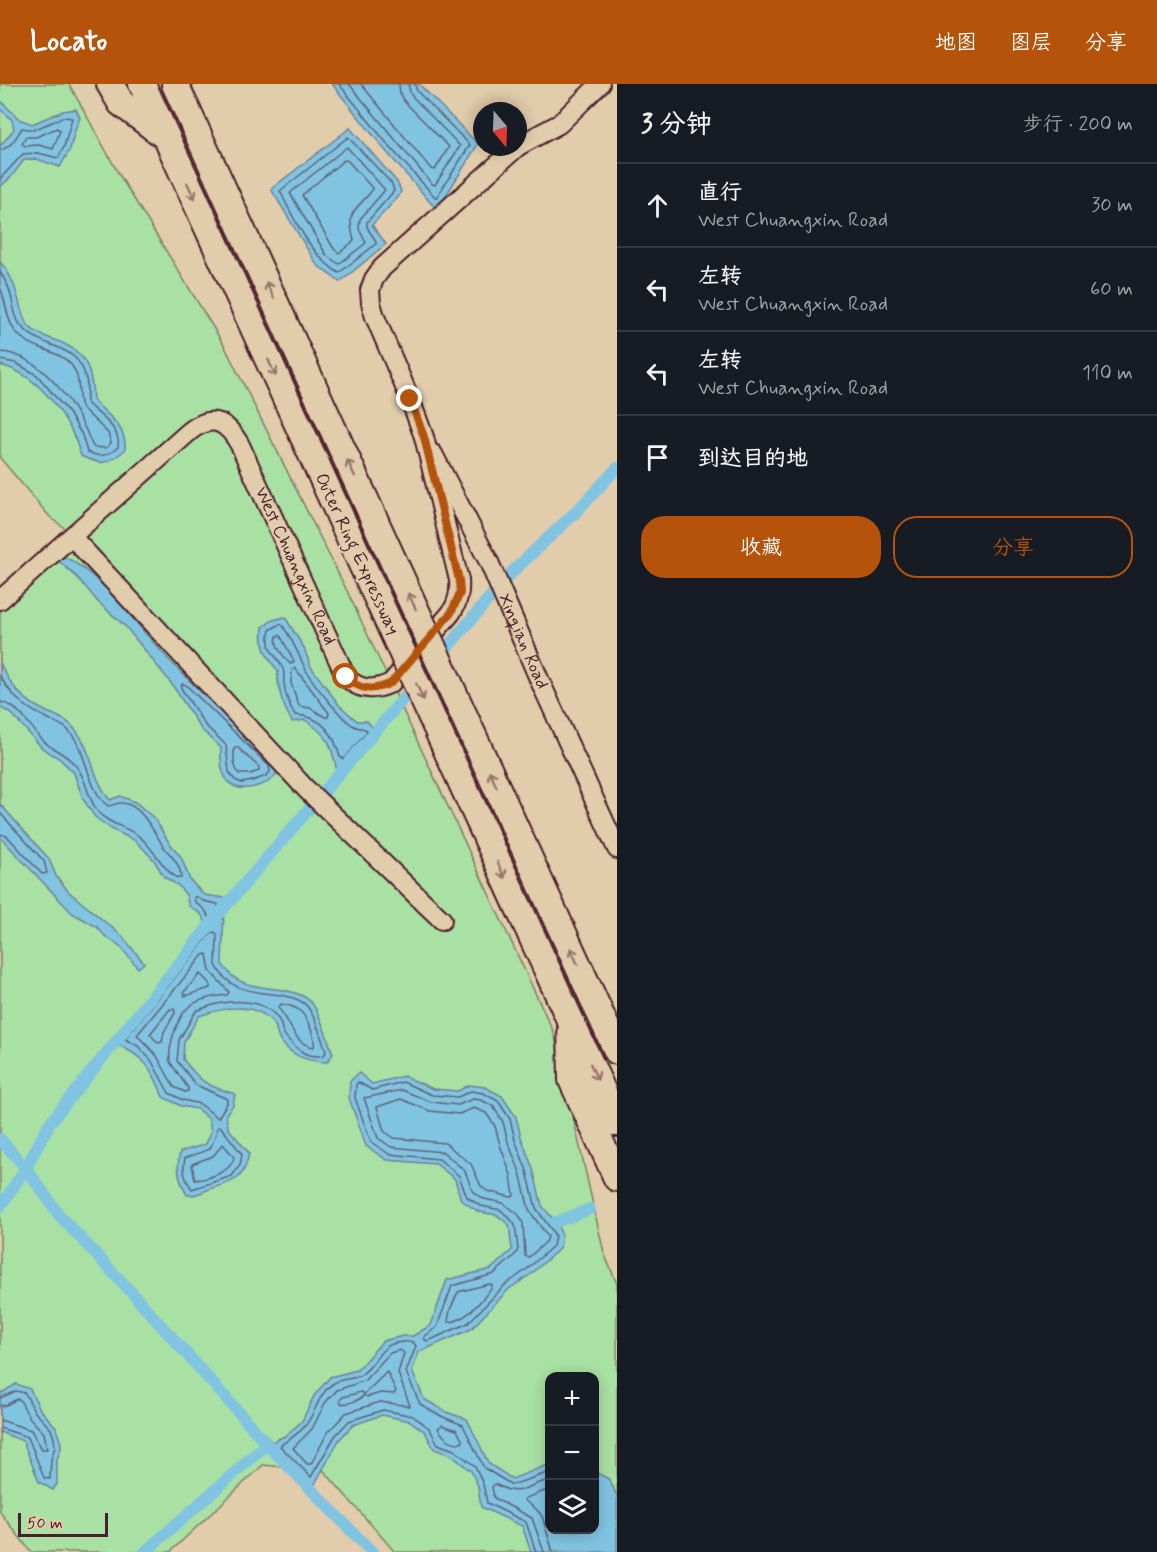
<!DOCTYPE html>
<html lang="zh">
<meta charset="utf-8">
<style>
:root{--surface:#171b24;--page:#242831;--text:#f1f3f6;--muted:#9ea1a6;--line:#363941;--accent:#b45309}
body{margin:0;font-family:Mynerve,"LXGW WenKai TC",sans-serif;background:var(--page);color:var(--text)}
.controls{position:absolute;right:18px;bottom:18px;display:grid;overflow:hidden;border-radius:12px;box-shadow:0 3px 15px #0003}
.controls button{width:54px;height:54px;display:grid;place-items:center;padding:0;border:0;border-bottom:2px solid var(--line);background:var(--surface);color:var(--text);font:30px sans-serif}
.compass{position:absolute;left:473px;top:18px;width:54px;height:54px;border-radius:50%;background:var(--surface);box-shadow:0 3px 15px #0003;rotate:161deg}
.scale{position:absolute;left:18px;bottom:15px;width:90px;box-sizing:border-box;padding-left:6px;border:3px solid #4a1f2b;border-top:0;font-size:16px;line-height:21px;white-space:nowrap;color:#4a1f2b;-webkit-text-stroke:4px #e1ccab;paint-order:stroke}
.stop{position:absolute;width:18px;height:18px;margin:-14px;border:4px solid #b45309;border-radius:50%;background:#fff}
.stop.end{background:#b45309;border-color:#fff;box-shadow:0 2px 6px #0008}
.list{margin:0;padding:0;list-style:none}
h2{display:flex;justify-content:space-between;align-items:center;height:78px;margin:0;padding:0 24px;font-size:26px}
h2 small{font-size:20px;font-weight:400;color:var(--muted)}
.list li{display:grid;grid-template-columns:39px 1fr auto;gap:18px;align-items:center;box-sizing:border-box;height:84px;padding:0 24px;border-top:2px solid var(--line)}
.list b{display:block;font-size:22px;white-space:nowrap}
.list p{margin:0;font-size:20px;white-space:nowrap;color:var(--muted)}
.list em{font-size:20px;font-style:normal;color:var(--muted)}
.actions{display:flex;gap:12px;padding:18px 24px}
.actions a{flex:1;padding:14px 0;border:2px solid var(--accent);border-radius:24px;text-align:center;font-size:21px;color:var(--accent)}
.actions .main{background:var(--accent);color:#fff}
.icon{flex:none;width:33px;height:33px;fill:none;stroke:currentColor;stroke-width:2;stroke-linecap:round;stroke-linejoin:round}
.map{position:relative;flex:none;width:617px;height:1468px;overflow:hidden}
header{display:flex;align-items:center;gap:36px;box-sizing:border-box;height:84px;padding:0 30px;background:var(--accent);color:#fff}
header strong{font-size:28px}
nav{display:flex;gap:33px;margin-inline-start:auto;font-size:21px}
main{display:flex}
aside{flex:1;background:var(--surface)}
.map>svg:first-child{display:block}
.green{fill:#a9e0a3;stroke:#7a8067;stroke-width:1.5;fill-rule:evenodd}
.water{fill:#81c4e2;stroke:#6b8299;stroke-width:1.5}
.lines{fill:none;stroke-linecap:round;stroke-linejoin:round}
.shore{stroke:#606174;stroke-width:1.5}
.canal{stroke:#81c4e2;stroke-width:12}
.minor-casing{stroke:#4a1f2b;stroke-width:22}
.highway-casing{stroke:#4a1f2b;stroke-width:30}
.minor{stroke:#e1ccab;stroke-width:18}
.highway{stroke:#e1ccab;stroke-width:26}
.highway-bridge-casing{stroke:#4a1f2b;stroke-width:30;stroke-linecap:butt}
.highway-bridge{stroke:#e1ccab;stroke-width:26}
.oneway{stroke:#96766b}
.route{stroke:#b45309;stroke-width:8}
.labels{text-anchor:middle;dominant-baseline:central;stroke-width:4.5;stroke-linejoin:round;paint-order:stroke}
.street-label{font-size:18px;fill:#4a1f2b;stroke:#e1ccab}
</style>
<header>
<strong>Locato</strong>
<nav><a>地图</a><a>图层</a><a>分享</a></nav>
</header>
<main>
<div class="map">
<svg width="617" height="1468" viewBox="0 0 617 1468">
<rect width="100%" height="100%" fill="#e1ccab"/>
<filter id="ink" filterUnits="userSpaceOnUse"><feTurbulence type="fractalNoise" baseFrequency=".0167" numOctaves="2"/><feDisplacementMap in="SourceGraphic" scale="12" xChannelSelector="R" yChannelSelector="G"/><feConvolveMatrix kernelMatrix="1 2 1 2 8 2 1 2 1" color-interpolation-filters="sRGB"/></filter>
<g filter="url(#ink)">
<!-- green -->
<path class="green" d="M0 0H69L120 92 224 261 349 511 554 949 604 1169 617 1200V1468H395L324 1387 263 1381 170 1468H31L0 1428V528L71 449 50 433 0 374ZM550 1292H594V1446H550Z"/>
<!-- water -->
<g class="water">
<polygon points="332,0 419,0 478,60 437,126 385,66"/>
<polygon points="0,16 19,35 32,40 63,27 76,25 80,34 76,43 70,65 60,83 37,75 24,76 11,93 0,103 0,62 14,45 12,36 0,25"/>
<polygon points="350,44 397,98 401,107 399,112 372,141 386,160 340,198 317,181 271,105"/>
<path d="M0 178C12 190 17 209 21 225 23 229 23 235 26 238 30 246 41 251 49 254 84 265 92 280 93 316 108 332 127 342 125 366 108 380 102 382 81 372 71 335 39 290 0 281Z"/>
<path d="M65 473C104 493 131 535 161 567 197 607 238 643 276 680 276 684 277 687 276 690 273 696 267 699 261 701 229 712 219 694 221 664L201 645 171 599 126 543 97 517 79 495 59 477Z"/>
<path d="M285 533 304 564 311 583 339 621 357 637H367L376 647 338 692C331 661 332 654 305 636L292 638C283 621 277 607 278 587 265 571 261 563 263 543L273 536Z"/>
<path d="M0 579C12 604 22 616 47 628 55 631 66 635 72 642 92 662 92 695 110 716L120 712 135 718 155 735 168 757 181 773 190 796 204 811 232 815 224 824 222 880C226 885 230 891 235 894 256 909 294 900 311 918 320 928 328 957 333 970L327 978C307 977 292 973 279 955 276 950 277 942 273 938 253 917 222 924 199 932L184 958 183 975C200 998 207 1002 235 1010L233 1021 226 1030 228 1044 249 1069C244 1097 234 1097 210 1105 201 1108 197 1112 187 1111 179 1096 176 1085 180 1068L206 1060 211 1048 209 1035 197 1025 181 1022 163 1013C152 983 143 971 113 959L208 843 201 830 189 822 186 811 179 802 164 793 154 776 136 757 113 746 95 733 83 715 74 689 60 675 42 664 12 630 0 623Z"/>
<polygon points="0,720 49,775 56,792 69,808 122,852 144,879 138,884 119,861 106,853 97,843 72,829 0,753"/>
<polygon points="359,989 372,1000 404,992 433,1005 458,1007 469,1001 485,1003 502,1012 516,1033 521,1053 533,1085 542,1122 556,1138 562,1151 560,1164 530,1191 509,1205 471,1245 419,1268 412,1287 424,1315 446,1328 467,1335 489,1380 512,1395 545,1382 549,1383 550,1446 594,1446 595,1388 609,1395 617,1412 617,1468 531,1468 522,1442 481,1423 478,1402 471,1387 451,1371 434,1365 425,1348 410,1337 382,1331 353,1341 339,1356 312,1405 267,1360 287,1351 302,1337 314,1312 330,1293 357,1286 383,1257 403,1252 413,1252 431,1241 447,1196 491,1185 512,1166 509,1141 497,1131 479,1128 461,1116 455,1095 436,1080 387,1076 366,1062 349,1014 350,997"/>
<polygon points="16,1300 30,1305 40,1325 56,1343 60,1353 61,1364 57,1376 57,1400 53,1406 39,1398 23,1357 0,1348 0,1310"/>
</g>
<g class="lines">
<!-- shore -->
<g class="shore">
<polyline points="339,0 389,62 436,114 470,61 417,7 415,0"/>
<polyline points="349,0 432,100 435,101 460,62 411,11 408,0"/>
<polyline points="361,0 431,85 435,86 449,63 404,17 400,9 399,0"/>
<polygon points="57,44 60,47 53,65 39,61 25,62 22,60 26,53 36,53"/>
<path d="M348 53 392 100 394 107 367 138C365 147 376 152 376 160L339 189C313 174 293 134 280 107Z"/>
<polygon points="347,63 385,106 360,135 359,145 366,159 339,180 327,172 290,109"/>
<path d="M0 66C11 64 17 52 22 44L33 46 64 33 72 34 64 63 58 74 38 69 23 70 0 95"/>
<path d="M344 76 348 77 373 105C354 130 346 124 354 157L339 169 334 165 302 111Z"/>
<path d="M0 188C3 193 7 199 9 205 13 216 14 236 23 244 44 266 79 259 86 295 88 302 86 311 87 319 98 331 122 344 118 363 108 372 100 374 87 368L82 351 69 329 37 291 16 279 0 276"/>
<path d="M0 203C6 216 6 236 15 247 31 268 64 264 75 287 81 299 77 311 81 323L108 349 111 359 106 364 93 363C79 326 44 270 0 268"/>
<path d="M280 540 283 542C292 555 298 569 305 584 310 596 342 636 354 642 359 645 362 643 367 646L366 649 344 675 340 673C334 649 322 632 295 631 289 621 285 610 284 599 283 594 285 589 283 585 276 568 265 569 270 546Z"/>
<path d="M280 551 294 577 292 580 289 579C283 571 274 562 277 552Z"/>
<polygon points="295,584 329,629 328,633 325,633 310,624 299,622 291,599 292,586"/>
<path d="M0 592C11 611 23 623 43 632 50 636 61 640 67 645 88 665 86 705 108 722 113 722 117 718 122 719 141 720 154 748 163 762 171 772 181 780 181 794H177C162 785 155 766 141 754 129 743 109 741 98 728 88 715 87 699 79 686 72 674 58 668 47 660 32 648 21 621 0 618"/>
<polygon points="182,600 186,601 269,682 270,688 266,692 252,697 242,699 235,696 229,688 226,661 205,641 181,604"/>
<path d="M237 663 259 683V687L250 690H239C233 682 234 674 234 665Z"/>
<polyline points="0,729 44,777 47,789 42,790 7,752 0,750"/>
<polygon points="194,813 197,813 203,817 218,820 216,838 212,838 205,826 195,818"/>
<path d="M215 848 217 851 216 881C234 921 284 901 306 921 315 930 322 956 326 968L323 972C319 972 313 972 309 971 301 969 288 957 284 950 281 946 282 940 279 936 261 909 220 917 196 927L179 956 177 977 196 1001 227 1015V1019L218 1034 200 1020 183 1016 169 1009 151 976 138 962 125 955 211 849Z"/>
<path d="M207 870 210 887 229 908 227 911C216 912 199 915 190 922 177 932 168 962 170 978L188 1004V1007L185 1008 174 1003 157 972 137 951 203 871Z"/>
<polygon points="200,890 210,900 210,904 185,912 184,908"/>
<path d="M281 920C287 921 295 922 300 927 307 933 316 954 314 963 293 961 291 936 278 924Z"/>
<polygon points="170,925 174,925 175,929 164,948 162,958 158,959 150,950"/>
<polygon points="358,998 372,1006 403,998 432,1011 458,1013 471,1007 483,1009 498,1017 510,1035 515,1056 527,1087 536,1124 555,1151 553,1162 526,1186 505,1201 468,1239 428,1257 425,1256 424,1253 437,1243 452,1202 494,1190 516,1170 518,1165 515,1140 501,1126 481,1122 467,1113 459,1092 439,1075 389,1070 371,1058 355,1014 356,1001"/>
<polygon points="402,1006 431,1018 458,1021 473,1015 481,1016 493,1022 503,1038 508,1058 520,1088 529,1126 548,1153 546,1158 529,1173 525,1172 523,1139 518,1130 503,1119 484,1115 473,1108 465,1087 443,1068 391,1063 378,1054 364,1014"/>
<polygon points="401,1015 430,1027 459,1030 474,1024 486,1029 495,1042 500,1061 511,1091 514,1112 511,1113 487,1107 481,1102 471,1080 445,1059 394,1054 384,1047 377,1023"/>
<path d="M220 1042 242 1070 240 1081 232 1092 192 1105C185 1096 182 1086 185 1074L210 1065 216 1050 217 1044Z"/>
<path d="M223 1060 234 1073C232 1088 208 1095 195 1096L192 1080 213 1072Z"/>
<path d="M489 1200 492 1201V1204C480 1217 466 1238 448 1238L450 1226 458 1208Z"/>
<polygon points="400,1266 404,1269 398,1289 410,1322 380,1318 346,1329 328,1348 311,1380 307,1380 293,1364 312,1345 325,1319 337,1306 364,1297 390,1269"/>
<path d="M387 1288 396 1307 394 1310 381 1309 367 1313 364 1311C361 1316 346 1321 341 1319L340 1316 343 1313 361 1308 364 1310Z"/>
<polyline points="0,1314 16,1307 25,1309 35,1328 51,1345 54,1354 55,1363 51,1375 50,1395 44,1394 28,1353 0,1344"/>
<polyline points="0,1322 6,1321 17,1315 20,1316 29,1333 44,1349 47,1365 42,1365 31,1346 0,1336"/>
<path d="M442 1341 457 1346 462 1356V1359C451 1360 443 1353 438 1344Z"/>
<polyline points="550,1405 526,1414 524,1416 536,1425 542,1432 553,1468"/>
<path d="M536 1468 526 1438 487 1419 483 1400 475 1382 454 1366 438 1360 429 1344 413 1332 383 1326 349 1337 335 1352 311 1393 280 1362C288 1355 298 1351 305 1342 316 1329 318 1309 334 1299 341 1294 353 1296 361 1291 383 1275 376 1256 413 1258L416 1262 406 1288 420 1320 443 1333 463 1341 484 1384 512 1401 550 1388"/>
<path d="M544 1468 532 1434 494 1414 492 1403 495 1400C521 1415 524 1401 550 1396"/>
</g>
<!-- canal -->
<g class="canal">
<polyline points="0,1055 26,1084 60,1132 133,1210 267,1360 372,1468"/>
<polyline points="0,1123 26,1084 49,1040 219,830 511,489 576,428 617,384"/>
<polyline points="556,1138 590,1125"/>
<polyline points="145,1468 267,1360"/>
</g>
<!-- minor casing -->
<g class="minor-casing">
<g id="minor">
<polyline points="518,62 559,40 600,0"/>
<path id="s1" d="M433 370 489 478 539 595 617 765"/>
<polyline points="72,453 306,705 442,836"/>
<path id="s2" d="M0 516 190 347C213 329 227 338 240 361L346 593C360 607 374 607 391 599L451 529C458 518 460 509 459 496L424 353 410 315 375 233 371 219 370 206 374 195 382 184 517 63"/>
</g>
</g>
<!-- highway casing -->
<g class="highway-casing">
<g id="highway">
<polyline points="110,0 121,19 166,53"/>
<polyline points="142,0 344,441"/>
<polyline points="175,0 375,437"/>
<polyline points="598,925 617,967"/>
<polyline points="571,938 572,996 617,1094"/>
<polyline points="576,949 617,1039"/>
</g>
</g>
<!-- minor -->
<use href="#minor" class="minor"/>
<!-- highway -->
<use href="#highway" class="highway"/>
<!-- highway-bridge casing -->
<g class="highway-bridge-casing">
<g id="highway-bridge">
<polyline points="375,437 598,925"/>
<polyline points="344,441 571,938"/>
</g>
</g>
<!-- highway-bridge -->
<use href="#highway-bridge" class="highway-bridge"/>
</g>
<!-- one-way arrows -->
<defs><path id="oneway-shaft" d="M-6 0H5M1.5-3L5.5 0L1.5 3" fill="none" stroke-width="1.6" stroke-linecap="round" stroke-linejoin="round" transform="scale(1.5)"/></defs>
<g class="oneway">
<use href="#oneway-shaft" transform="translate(191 107) rotate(65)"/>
<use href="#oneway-shaft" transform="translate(270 206) rotate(-115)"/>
<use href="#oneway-shaft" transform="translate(272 284) rotate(65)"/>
<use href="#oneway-shaft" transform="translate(351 384) rotate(-115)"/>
<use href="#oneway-shaft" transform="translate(412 517) rotate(-115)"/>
<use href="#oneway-shaft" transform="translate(420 608) rotate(65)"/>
<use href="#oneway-shaft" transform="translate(493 695) rotate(-115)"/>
<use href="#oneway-shaft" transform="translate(501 786) rotate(65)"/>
<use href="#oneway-shaft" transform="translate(574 872) rotate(-115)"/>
<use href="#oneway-shaft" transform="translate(594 988) rotate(65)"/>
</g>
</g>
<g class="lines" filter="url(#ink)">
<!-- route -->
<path class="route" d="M346 593C360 607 374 607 391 599L451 529 460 509 459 496 424 353 410 315"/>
</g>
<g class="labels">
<!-- street labels -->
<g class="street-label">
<text transform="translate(357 470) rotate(65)">Outer Ring Expressway</text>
<text stroke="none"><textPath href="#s2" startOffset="450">West Chuangxin Road</textPath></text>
<text stroke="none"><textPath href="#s1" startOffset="208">Xinqian Road</textPath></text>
</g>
</g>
</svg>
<div class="controls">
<button>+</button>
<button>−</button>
<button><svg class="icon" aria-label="layers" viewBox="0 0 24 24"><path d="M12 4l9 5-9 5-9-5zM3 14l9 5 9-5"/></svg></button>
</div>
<svg class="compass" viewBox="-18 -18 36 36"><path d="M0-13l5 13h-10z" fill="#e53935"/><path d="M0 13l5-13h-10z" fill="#9ea1a6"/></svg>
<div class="scale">50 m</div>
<div class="stop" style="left:346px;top:593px"></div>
<div class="stop end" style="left:410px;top:315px"></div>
</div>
<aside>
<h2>3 分钟<small>步行 · 200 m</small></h2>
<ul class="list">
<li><svg class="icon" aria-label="ahead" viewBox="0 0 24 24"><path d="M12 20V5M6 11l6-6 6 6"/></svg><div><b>直行</b><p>West Chuangxin Road</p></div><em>30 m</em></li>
<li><svg class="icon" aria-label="left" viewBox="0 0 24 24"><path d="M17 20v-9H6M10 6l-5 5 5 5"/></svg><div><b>左转</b><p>West Chuangxin Road</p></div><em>60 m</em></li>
<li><svg class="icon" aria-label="left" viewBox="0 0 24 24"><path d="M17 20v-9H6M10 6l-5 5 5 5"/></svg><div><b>左转</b><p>West Chuangxin Road</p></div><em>110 m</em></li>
<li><svg class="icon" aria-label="arrive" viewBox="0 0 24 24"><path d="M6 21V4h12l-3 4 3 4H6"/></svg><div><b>到达目的地</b></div></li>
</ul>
<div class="actions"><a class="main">收藏</a><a>分享</a></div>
</aside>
</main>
